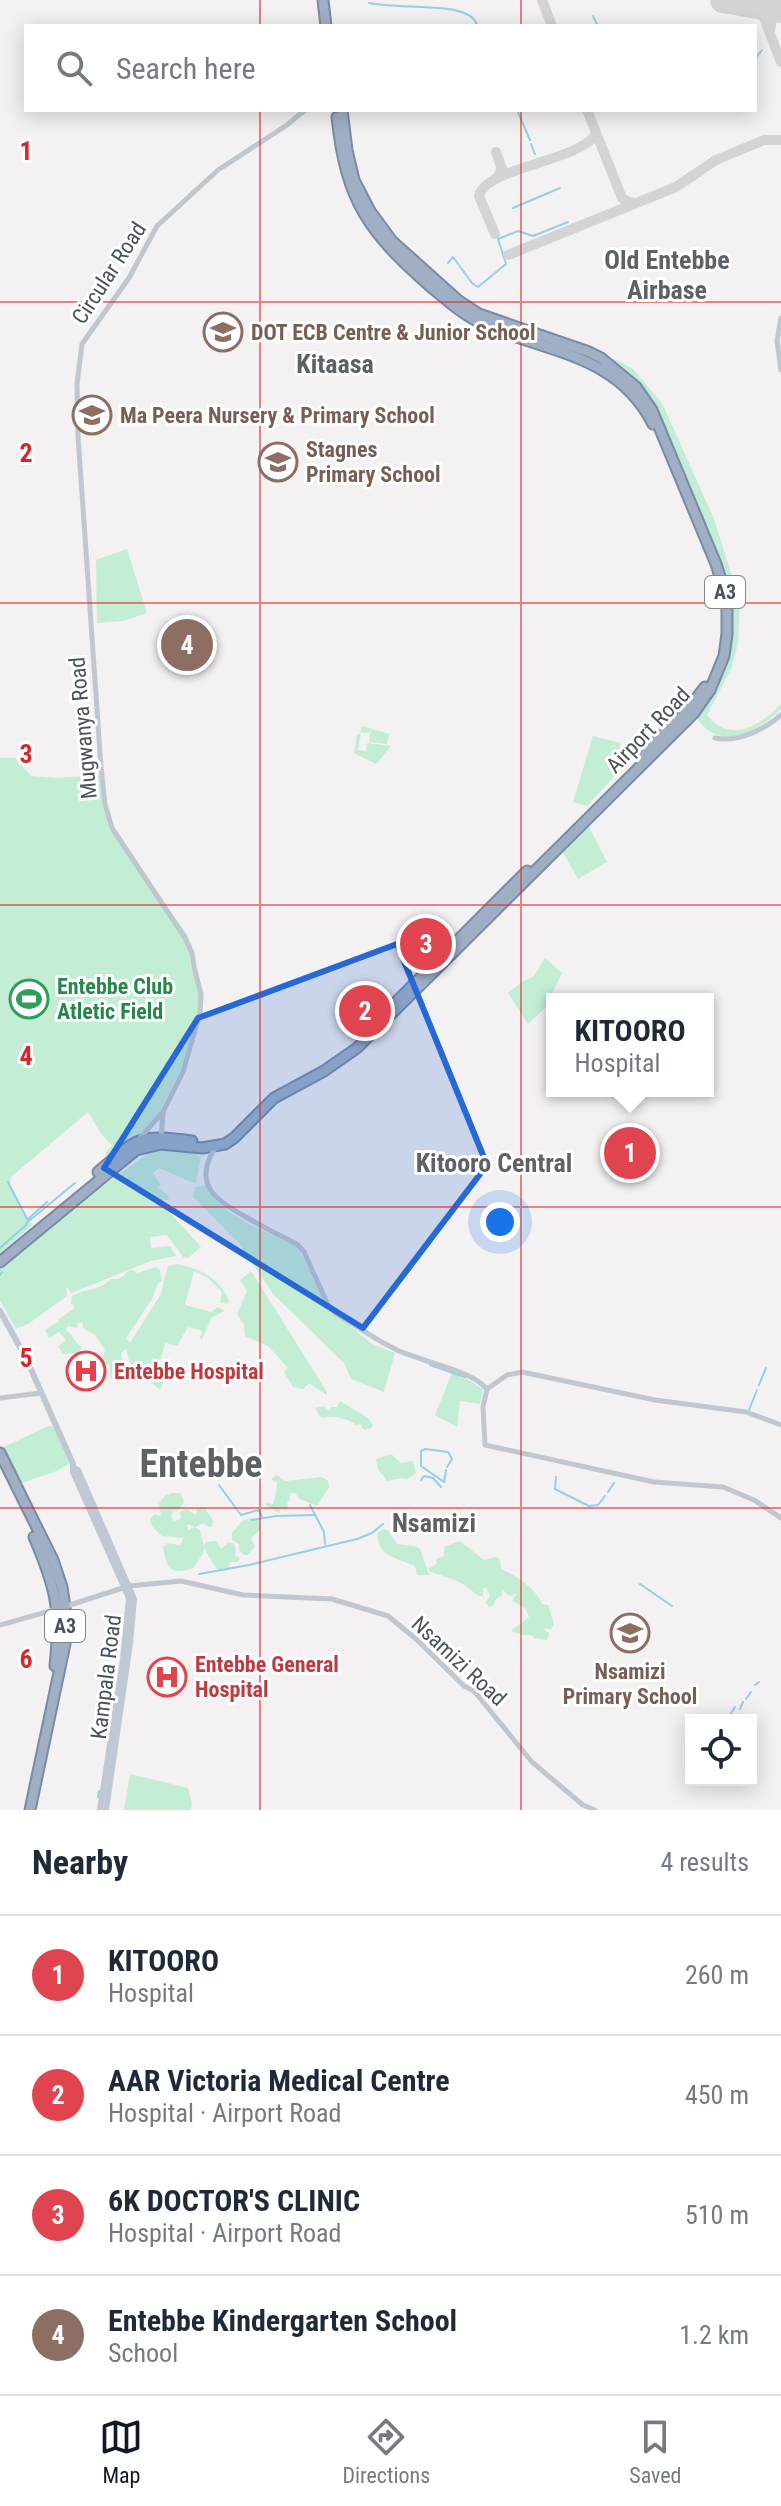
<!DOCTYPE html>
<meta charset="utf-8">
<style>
:root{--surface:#fff;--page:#f2f2f3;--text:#1f2937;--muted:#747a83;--line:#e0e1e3;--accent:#111827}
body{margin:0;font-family:"Roboto Condensed",sans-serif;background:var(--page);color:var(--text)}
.controls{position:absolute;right:24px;bottom:24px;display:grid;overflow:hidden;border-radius:0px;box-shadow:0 4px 20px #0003}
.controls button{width:72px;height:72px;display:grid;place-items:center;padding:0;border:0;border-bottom:2px solid var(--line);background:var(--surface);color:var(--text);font:40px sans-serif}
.you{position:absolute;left:500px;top:1222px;width:28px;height:28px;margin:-20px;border:6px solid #fff;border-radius:50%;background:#1a73e8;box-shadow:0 0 0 12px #1a73e833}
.badge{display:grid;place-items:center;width:52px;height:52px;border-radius:50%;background:var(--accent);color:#fff;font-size:26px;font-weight:700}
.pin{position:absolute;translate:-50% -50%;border:4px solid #fff;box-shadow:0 2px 8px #0006}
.popup{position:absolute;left:546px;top:993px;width:168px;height:104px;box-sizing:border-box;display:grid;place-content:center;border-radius:0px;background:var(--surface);filter:drop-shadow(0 2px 6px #0005);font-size:26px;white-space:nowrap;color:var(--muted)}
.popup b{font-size:30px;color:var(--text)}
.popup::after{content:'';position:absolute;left:50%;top:100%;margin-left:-16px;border:16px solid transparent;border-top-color:var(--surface)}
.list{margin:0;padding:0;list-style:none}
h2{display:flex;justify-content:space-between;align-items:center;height:104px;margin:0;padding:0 32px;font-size:34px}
h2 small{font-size:26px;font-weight:400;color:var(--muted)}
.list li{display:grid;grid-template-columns:52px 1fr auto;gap:24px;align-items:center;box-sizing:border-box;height:120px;padding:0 32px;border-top:2px solid var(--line)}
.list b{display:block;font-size:30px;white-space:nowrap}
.list p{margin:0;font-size:26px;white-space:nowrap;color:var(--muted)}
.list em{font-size:26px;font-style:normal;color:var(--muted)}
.icon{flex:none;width:44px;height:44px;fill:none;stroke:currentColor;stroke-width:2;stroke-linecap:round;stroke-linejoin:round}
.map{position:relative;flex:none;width:781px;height:1810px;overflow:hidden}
.search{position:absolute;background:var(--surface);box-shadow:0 4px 20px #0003;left:24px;right:24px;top:24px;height:88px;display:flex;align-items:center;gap:20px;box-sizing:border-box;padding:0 28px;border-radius:0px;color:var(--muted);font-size:30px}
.sheet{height:584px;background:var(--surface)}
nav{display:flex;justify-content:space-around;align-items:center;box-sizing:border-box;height:112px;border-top:2px solid var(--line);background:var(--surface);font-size:22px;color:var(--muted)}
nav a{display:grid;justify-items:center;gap:4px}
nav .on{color:var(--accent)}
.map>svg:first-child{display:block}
.green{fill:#c4edd6}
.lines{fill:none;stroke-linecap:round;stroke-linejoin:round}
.stream{stroke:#94d0e6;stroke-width:2}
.taxiway{stroke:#d4d4d6;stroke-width:10}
.runway{stroke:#d4d4d6;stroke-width:26}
.trunk-casing{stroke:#788ba7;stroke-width:13}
.tertiary{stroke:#c0c7ce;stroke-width:5}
.secondary{stroke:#c0c8d3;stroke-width:6}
.trunk{stroke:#a0afc4;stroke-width:9}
.marked{fill:#2768d7;fill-opacity:0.2;stroke:#2768d7;stroke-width:6;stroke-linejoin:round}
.grid{fill:none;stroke:#d62828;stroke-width:2;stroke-opacity:0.55}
.labels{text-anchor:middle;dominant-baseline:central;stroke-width:6;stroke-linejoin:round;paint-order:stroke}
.shield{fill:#fff;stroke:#80878e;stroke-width:2}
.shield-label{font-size:20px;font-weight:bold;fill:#4a535d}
.street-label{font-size:22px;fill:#4a535d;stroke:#fff}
.education-label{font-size:22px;font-weight:bold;fill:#785e54;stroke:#fff;text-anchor:start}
.leisure-label{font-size:22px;font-weight:bold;fill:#27864d;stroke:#fff;text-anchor:start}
.health-label{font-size:22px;font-weight:bold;fill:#be3a42;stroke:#fff;text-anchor:start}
.quarter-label{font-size:26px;font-weight:bold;fill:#5e6165;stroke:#fff}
.town-label{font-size:38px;font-weight:bold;fill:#5e6165;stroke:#fff}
.grid-label{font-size:26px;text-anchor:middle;font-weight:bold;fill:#d62828;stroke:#fff;stroke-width:6;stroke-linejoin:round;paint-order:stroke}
</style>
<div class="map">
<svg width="781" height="1810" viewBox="0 0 781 1810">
<rect width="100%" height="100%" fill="#f3f1f1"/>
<!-- green -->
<g class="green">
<path d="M613 358 633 369 662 403 714 519 740 602 738 643 732 667 707 715C730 744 760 726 781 704V709C756 733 720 753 696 717L720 679 727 658 731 629 713 546 655 406 639 386 612 361Z"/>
<polygon points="127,549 147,613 123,621 97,623 96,560"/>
<polygon points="362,726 389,734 387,744 369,742 371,730 369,733 361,732 358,750 366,751 367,743 391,746 376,764 354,753 357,734 360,734"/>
<polygon points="593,736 621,743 617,756 615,776 587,806 573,802"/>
<polygon points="0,758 15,758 31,776 56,778 101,775 113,833 187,934 192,946 190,963 198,988 200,1004 186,1060 156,1119 139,1135 128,1140 108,1158 105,1152 112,1146 100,1132 88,1112 11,1177 10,1186 32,1225 0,1253"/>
<polygon points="587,823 607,862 578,879 561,849"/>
<polygon points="545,958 562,973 545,1008 528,1024 508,993 520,983 534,976"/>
<polygon points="167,1149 191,1152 201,1157 196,1184 159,1168 153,1173 161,1185 157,1188 161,1189 169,1197 168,1200 162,1200 162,1204 201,1247 188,1258 184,1258 167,1235 150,1237 151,1248 170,1246 176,1256 151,1261 71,1293 66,1286 67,1296 28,1324 16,1329 0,1301 0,1267 84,1196 86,1198 149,1153"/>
<path d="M206 1185C217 1214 268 1232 295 1246L301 1253 326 1306 372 1344 395 1353 384 1392 351 1379 344 1363 273 1294 238 1242 193 1197 195 1187Z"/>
<path d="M177 1264C201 1269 220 1278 229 1301L227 1304 220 1302 222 1292 208 1278 194 1271 185 1305 211 1312 218 1307 225 1311 212 1317 202 1339H200L202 1331 188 1327 177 1346 165 1343 159 1365C168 1372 165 1381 160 1390 145 1375 127 1372 127 1348L121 1353C122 1366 127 1372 135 1380 126 1382 119 1382 111 1377L109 1364 106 1365 105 1373 95 1376 97 1371 92 1367 105 1365 102 1361 105 1350 95 1335 83 1328 82 1322 78 1323 77 1328 68 1326 66 1330C73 1335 74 1342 82 1347L78 1353 64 1354 58 1347 66 1340 59 1332 49 1338 45 1330 58 1322 59 1319 75 1308 71 1303 72 1296C85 1289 99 1291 111 1279 120 1279 121 1279 128 1271L132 1270 137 1273 156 1267 160 1270 162 1281 158 1283 152 1299 126 1338 130 1343 161 1294 167 1269 169 1266Z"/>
<polygon points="251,1271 327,1392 327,1395 309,1383 303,1389 293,1387 284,1372 288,1368 268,1346 245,1336 244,1325 237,1314 247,1291 240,1280"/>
<polygon points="452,1373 467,1379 483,1389 480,1404 460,1401 457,1427 435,1415"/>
<path d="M340 1401 368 1418 373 1425 371 1428 364 1430 360 1424 356 1425C346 1418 335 1415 322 1418L318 1414 316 1408 323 1406 330 1411 331 1407H337Z"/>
<polygon points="48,1426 54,1427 69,1464 54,1472 19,1484 2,1448"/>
<polygon points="391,1454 401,1463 413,1461 416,1473 407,1479 402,1478 387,1481 378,1469 376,1459"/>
<path d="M277 1475 285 1481 322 1477 328 1481 329 1487 317 1506 300 1499 295 1493H290V1500L287 1502 288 1509 285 1511 281 1509 279 1513 266 1505V1503L273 1504C276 1497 276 1490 277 1483L271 1479Z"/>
<path d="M172 1493H180L184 1502 179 1510 173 1512 171 1516 174 1521 181 1519 180 1512 186 1509 196 1515 197 1508H205L213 1521 212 1526 209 1527 203 1523 195 1527 187 1524 188 1530 194 1527 200 1530 204 1546 206 1542 217 1541 221 1549 229 1542 234 1544 236 1550 235 1555 240 1558 238 1562H230L228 1570 220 1571 216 1568 204 1548 203 1554 193 1568C171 1576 166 1568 163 1547L168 1543 180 1545 184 1538 162 1536 152 1526 150 1520 154 1514 161 1516 159 1503 165 1496Z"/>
<polygon points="250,1518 259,1520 261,1529 251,1538 255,1547 247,1555 244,1555 239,1550 239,1544 232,1540 232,1533 242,1521"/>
<path d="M383 1529 388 1530 397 1544 415 1546 420 1549 429 1575H417L415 1566C396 1557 376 1557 378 1532Z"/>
<path d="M460 1541 484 1560 496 1557 500 1559 501 1569C515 1575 537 1589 542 1604L548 1605 554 1624 551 1629H543L549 1633 547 1640 534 1638 531 1635H522L511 1631 529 1617 525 1608 512 1601 517 1593 510 1596 502 1589V1596L496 1599 493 1606 489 1607 485 1602 490 1596 486 1587 483 1589V1596H478C459 1578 452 1580 429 1571V1568L437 1564 436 1559 444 1556V1547Z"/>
<polygon points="130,1774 188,1788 192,1803 191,1810 124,1810"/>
</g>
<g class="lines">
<!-- stream -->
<g class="stream">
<path d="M369 3C396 9 451 3 470 16 474 18 476 23 478 26"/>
<polyline points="593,16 598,26"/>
<polyline points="755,59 762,50"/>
<polyline points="517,110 530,140"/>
<polyline points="531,144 535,154"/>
<polyline points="513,208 560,188"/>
<polyline points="448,263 453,257 472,283 478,287 506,264 498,239 518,231 533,236 568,222"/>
<polyline points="8,1182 27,1219 30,1220 75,1183"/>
<polyline points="29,1218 47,1202"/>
<polyline points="0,1248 26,1225 28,1221"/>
<polyline points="0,1275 2,1272"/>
<polyline points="430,1365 465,1377"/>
<polyline points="759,1385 766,1368"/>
<polyline points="749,1410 757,1390"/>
<polyline points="446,1470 444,1482 421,1466 421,1451 425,1449 448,1452 452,1459 447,1467"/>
<polyline points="556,1477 555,1489 589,1506 598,1505 605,1496"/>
<polyline points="421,1480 424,1476 433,1478 441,1487"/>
<polyline points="219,1485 241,1515 259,1510 262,1517"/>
<polyline points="608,1492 614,1483"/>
<polyline points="310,1505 324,1532 325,1544"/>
<polyline points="252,1520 276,1516 314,1515"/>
<polyline points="199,1574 249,1565 357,1539 372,1533 383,1524"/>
<polyline points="640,1584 672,1606"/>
<polyline points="755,1685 759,1682"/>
<polyline points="746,1699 751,1692"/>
<polyline points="740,1709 743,1702"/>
<polyline points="727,1720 735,1707"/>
<polyline points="98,1797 99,1791"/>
</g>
<!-- taxiway -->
<g class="taxiway">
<polyline points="542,0 552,26"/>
<polyline points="763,0 773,9"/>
<polyline points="737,3 741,0"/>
<polyline points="747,4 761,10 781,62"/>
<polyline points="770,31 772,18 781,12"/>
<polyline points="587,110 622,198 628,202 635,203"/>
<polyline points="496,179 502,169 496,152"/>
<path d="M495 234 479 196C486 167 580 161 596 134"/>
<polyline points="508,255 676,187 716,160 764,140 781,140"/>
</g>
<!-- runway -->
<polyline class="runway" points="723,0 781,10"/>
<!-- trunk casing -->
<g class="trunk-casing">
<g id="trunk">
<polyline points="323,0 326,26"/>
<path d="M337 117C346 201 368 232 431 287 450 303 467 318 491 328 554 353 619 357 653 424"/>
<polyline points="642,755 685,713 705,687"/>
<polyline points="385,1013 527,871"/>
<path d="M98 1172C139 1137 137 1134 192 1141"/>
<polyline points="0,1262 136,1150 161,1144 202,1148 225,1144 234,1138 274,1098 324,1071 357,1048 694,713 710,690 724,656 727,634 727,608 724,589 716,564 652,410 636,387 601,358 589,352 479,314 459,301 392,241 370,211 354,180 347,150 342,110"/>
<polyline points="0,1453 53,1560 62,1587 65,1607 65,1644 30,1810"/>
<path d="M34 1537C56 1588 61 1610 55 1666"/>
</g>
</g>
<!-- tertiary -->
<g class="tertiary">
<polyline points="781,318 777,341 781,370"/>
<path d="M715 738C738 743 765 729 781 715"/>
<polyline points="161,1139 163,1113"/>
<polyline points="138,1140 163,1112 183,1072 200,1013 201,994 194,967 192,953 185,938 112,828 105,804 101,767 78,436 77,384 82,344 129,278 157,226 218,170 287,125 305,110"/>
<path d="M215 1148C192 1184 216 1201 246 1217 263 1227 281 1236 298 1245L304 1252 328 1305 335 1313C355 1325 374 1339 395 1349 418 1361 472 1370 487 1389"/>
<polyline points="487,1389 483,1407 485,1445 654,1482 723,1487 754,1500 781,1518"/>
<polyline points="487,1389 507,1375 522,1372 655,1400 746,1412 781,1425"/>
<polyline points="0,1398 41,1393"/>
<polyline points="67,1606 129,1586 181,1581 243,1595 332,1599 388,1616 416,1639 464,1686 474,1691 532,1762 583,1805 595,1810"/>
<polyline points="0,1625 57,1609"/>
</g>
<!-- secondary -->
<g class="secondary">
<polyline points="0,1311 26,1358 73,1464 73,1472 129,1598 123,1660 100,1810"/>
<polyline points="73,1467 78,1470 134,1599 130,1643 106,1810"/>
</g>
<!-- trunk -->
<use href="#trunk" class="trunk"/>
</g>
<!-- marked area -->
<path class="marked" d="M397 944 487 1165 363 1328 104 1168 198 1018Z"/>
<!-- grid -->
<path class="grid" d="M260 0V26M521 0V26M260 110V1810M521 110V1810M0 302H781M0 603H781M0 905H781M0 1207H781M0 1508H781"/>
<!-- icons -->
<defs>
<g id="school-ring" transform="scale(2)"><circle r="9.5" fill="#fff" stroke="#8d6e63" stroke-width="1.5"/><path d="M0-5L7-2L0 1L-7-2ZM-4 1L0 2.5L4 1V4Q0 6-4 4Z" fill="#8d6e63"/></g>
<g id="stadium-ring" transform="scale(2)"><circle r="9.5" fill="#fff" stroke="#2e9e5b" stroke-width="1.5"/><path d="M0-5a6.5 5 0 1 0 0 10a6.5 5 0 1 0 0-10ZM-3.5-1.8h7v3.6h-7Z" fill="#2e9e5b"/></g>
<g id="hospital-ring" transform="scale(2)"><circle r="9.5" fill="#fff" stroke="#e0444e" stroke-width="1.5"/><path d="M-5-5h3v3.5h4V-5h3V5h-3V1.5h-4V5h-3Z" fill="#e0444e"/></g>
</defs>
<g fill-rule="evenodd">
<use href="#school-ring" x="223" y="332"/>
<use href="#school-ring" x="92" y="415"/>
<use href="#school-ring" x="278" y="462"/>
<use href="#stadium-ring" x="29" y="999"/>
<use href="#hospital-ring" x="86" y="1371"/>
<use href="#school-ring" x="630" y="1633"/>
<use href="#hospital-ring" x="167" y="1677"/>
</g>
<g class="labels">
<!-- shield labels -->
<g class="shield">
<rect x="705" y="576" width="40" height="32" rx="6"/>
<rect x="45" y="1610" width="40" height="32" rx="6"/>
</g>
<g class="shield-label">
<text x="725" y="592">A3</text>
<text x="65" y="1626">A3</text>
</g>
<!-- street labels -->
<g class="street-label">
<text transform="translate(109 273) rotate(-57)">Circular Road</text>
<text transform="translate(83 728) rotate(-95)">Mugwanya Road</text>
<text transform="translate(648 730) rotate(-46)">Airport Road</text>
<text transform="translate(459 1661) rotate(43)">Nsamizi Road</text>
<text transform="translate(106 1677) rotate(-83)">Kampala Road</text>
</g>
<!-- education labels -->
<g class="education-label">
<text x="251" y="332">DOT ECB Centre &amp; Junior School</text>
<text x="120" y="415">Ma Peera Nursery &amp; Primary School</text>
<text x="306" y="449">Stagnes<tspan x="306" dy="25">Primary School</tspan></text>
<text x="630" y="1671" text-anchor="middle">Nsamizi<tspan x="630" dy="25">Primary School</tspan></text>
</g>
<!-- leisure labels -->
<g class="leisure-label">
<text x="57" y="986">Entebbe Club<tspan x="57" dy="25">Atletic Field</tspan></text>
</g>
<!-- health labels -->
<g class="health-label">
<text x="114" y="1371">Entebbe Hospital</text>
<text x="195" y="1664">Entebbe General<tspan x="195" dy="25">Hospital</tspan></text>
</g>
<!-- quarter labels -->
<g class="quarter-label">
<text x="667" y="260">Old Entebbe<tspan x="667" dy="30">Airbase</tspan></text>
<text x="335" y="364">Kitaasa</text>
<text x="494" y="1163">Kitooro Central</text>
<text x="434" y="1523">Nsamizi</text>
</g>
<!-- town labels -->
<g class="town-label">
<text x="201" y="1464">Entebbe</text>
</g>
</g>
<g class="grid-label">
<text x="26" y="160">1</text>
<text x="26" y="462">2</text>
<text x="26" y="763">3</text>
<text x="26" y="1065">4</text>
<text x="26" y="1367">5</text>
<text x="26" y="1668">6</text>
</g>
</svg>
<div class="controls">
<button><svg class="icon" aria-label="locate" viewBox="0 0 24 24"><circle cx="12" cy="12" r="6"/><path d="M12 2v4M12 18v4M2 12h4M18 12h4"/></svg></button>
</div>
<div class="you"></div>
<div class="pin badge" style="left:630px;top:1153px;background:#e0444e">1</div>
<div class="popup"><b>KITOORO</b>Hospital</div>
<div class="pin badge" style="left:365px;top:1011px;background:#e0444e">2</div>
<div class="pin badge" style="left:426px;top:944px;background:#e0444e">3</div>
<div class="pin badge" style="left:187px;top:645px;background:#8d6e63">4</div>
<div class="search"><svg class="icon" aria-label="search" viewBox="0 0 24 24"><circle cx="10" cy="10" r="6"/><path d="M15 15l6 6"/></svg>Search here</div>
</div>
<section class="sheet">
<h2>Nearby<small>4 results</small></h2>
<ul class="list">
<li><span class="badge" style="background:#e0444e">1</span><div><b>KITOORO</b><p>Hospital</p></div><em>260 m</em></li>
<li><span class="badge" style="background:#e0444e">2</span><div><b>AAR Victoria Medical Centre</b><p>Hospital · Airport Road</p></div><em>450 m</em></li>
<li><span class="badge" style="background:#e0444e">3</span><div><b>6K DOCTOR'S CLINIC</b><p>Hospital · Airport Road</p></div><em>510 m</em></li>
<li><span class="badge" style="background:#8d6e63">4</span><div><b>Entebbe Kindergarten School</b><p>School</p></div><em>1.2 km</em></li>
</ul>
</section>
<nav>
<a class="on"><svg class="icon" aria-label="map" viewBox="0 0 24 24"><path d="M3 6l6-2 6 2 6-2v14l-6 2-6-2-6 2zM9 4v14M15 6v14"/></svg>Map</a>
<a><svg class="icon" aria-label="directions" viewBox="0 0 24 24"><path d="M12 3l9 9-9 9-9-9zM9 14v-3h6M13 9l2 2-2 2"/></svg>Directions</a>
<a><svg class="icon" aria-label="saved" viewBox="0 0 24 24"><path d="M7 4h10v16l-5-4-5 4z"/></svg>Saved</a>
</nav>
